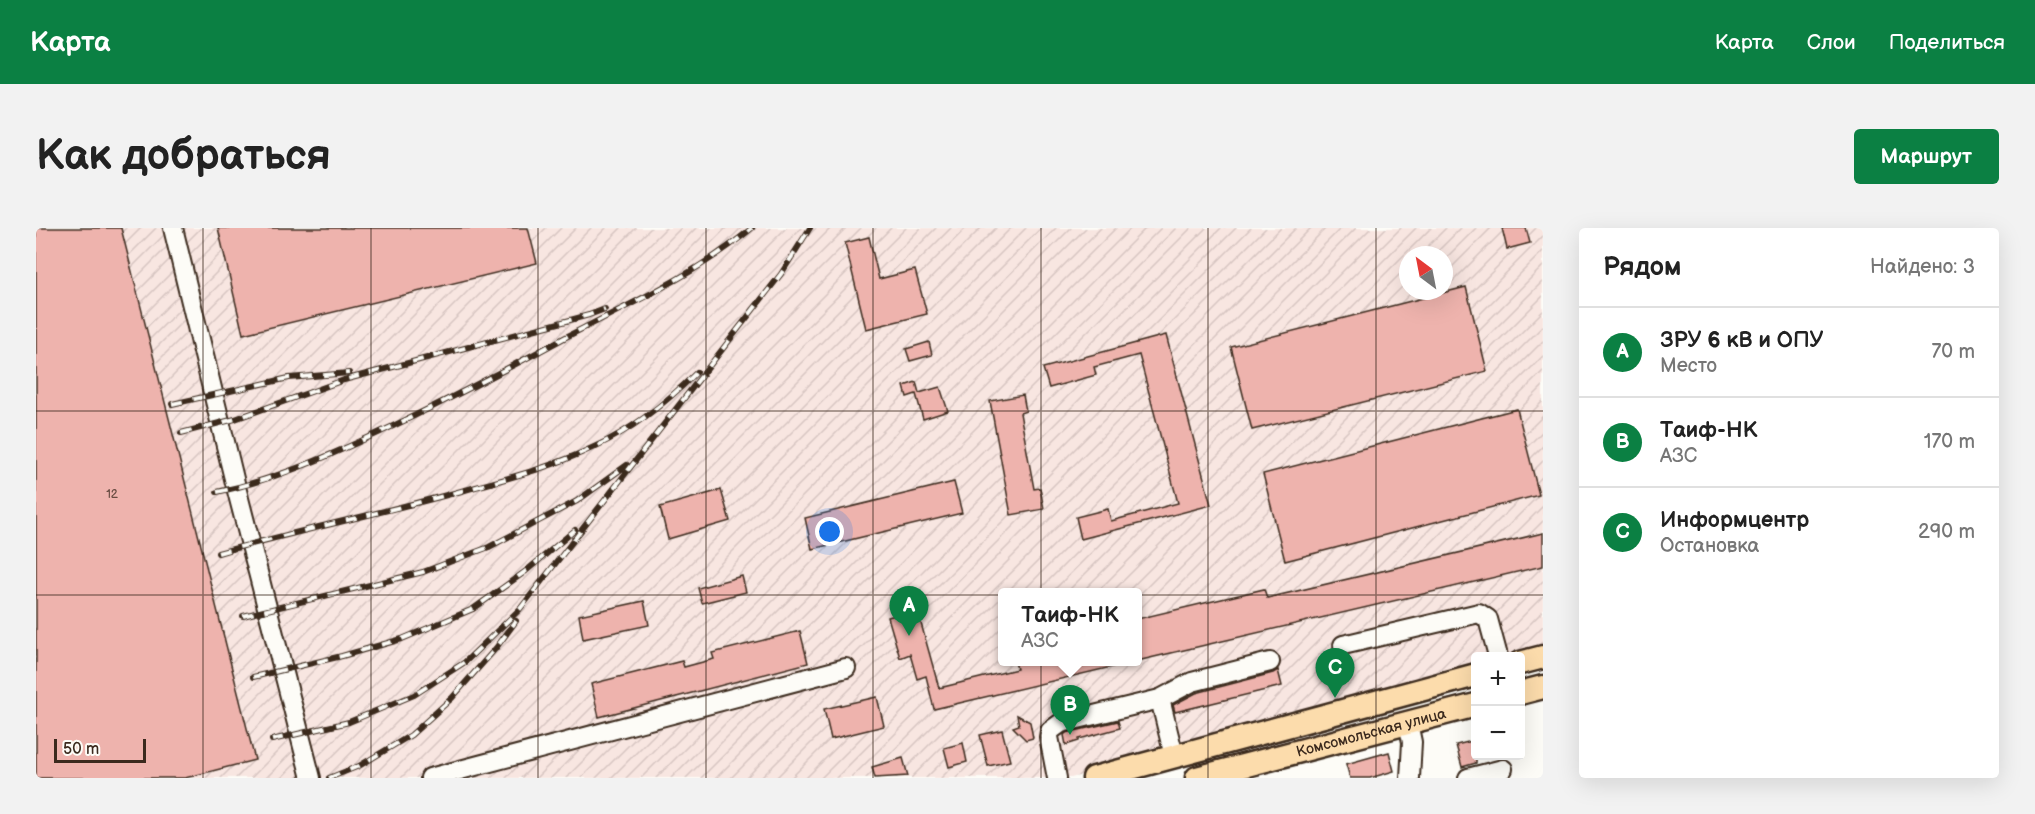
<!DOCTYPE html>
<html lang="ru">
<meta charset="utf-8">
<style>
:root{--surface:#fff;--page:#f2f2f2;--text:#222;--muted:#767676;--line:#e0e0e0;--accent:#0b8043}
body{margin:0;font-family:"Balsamiq Sans",sans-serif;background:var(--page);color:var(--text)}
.controls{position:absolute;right:18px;bottom:18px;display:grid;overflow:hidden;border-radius:6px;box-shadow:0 6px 24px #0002}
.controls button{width:54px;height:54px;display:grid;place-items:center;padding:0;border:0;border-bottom:2px solid var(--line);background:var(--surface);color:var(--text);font:30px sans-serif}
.compass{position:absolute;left:1363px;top:18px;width:54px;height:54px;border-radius:50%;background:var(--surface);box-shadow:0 6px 24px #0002;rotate:328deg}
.scale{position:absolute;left:18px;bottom:15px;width:92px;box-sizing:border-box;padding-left:6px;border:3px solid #3b2a1e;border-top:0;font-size:16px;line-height:21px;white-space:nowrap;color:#3b2a1e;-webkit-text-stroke:4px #fdfcf7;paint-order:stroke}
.you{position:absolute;left:794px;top:304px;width:21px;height:21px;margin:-15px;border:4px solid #fff;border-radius:50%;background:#1a73e8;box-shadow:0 0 0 9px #1a73e833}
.badge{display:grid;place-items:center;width:39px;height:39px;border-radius:50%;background:var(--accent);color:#fff;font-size:20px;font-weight:700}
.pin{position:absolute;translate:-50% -50px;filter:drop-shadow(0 2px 3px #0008)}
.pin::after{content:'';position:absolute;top:32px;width:21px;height:18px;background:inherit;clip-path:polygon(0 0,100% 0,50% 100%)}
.popup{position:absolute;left:962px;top:360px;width:144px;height:78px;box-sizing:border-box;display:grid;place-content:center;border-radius:6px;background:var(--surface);filter:drop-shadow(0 2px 4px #0005);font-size:20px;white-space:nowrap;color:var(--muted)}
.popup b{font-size:22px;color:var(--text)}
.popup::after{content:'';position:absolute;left:50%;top:100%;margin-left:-12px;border:12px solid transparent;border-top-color:var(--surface)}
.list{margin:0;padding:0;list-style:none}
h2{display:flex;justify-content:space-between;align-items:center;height:78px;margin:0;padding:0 24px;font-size:26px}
h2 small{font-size:20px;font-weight:400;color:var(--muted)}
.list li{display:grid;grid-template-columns:39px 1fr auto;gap:18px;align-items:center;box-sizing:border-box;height:90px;padding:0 24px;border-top:2px solid var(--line)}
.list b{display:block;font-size:22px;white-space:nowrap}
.list p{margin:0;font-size:20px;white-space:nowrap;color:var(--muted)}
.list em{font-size:20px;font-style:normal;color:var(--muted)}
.map{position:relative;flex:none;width:1507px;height:550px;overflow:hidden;border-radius:6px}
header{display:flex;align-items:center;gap:36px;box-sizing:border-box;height:84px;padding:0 30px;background:var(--accent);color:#fff}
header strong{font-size:28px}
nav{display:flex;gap:33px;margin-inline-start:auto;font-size:21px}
.intro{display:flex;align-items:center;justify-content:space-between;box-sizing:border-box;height:144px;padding:0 36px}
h1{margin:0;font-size:42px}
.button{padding:15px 27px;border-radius:6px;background:var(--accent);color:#fff;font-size:21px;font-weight:700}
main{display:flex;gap:36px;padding:0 36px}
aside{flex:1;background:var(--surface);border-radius:6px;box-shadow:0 6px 24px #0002}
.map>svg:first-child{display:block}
.industrial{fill:url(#industrial-furrows);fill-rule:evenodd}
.building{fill:#eeb3ad;stroke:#3b2a1e;stroke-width:1.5}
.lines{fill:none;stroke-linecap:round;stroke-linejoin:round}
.minor-casing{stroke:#3b2a1e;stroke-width:22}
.major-casing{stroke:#3b2a1e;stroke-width:27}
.minor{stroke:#fdfcf7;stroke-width:18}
.major{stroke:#fcdcac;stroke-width:22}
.rail-casing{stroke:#3b2a1e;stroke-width:6}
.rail{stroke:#fdfcf7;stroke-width:4;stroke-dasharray:11;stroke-linecap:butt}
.grid{fill:none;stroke:#3b2a1e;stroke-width:1.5;stroke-opacity:0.55}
.labels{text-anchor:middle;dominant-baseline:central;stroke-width:4.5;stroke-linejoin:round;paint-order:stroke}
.number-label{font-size:12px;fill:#684c42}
.street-label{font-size:15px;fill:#3b2a1e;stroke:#fdfcf7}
</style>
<header>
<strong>Карта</strong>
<nav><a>Карта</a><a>Слои</a><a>Поделиться</a></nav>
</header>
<div class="intro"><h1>Как добраться</h1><a class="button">Маршрут</a></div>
<main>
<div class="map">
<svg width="1507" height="550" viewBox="0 0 1507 550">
<defs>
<pattern id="industrial-furrows" width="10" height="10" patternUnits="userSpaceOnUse" patternTransform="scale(1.5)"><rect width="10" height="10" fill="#f8e6e1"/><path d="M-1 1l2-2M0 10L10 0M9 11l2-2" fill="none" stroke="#d6c5c1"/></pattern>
</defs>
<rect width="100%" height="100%" fill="#fdfcf7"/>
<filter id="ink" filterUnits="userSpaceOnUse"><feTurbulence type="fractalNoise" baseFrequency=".0167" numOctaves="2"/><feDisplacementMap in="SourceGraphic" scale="12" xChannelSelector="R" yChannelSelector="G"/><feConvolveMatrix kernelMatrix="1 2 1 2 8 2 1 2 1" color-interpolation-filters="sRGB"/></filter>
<g filter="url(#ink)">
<!-- industrial -->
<path class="industrial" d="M0 0H1507V428H1440L1439 445 1035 550H0ZM1372 27H1408V63H1372ZM966 364H1102V434H966Z"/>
<!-- building -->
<g class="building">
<polygon points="0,0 85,0 219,532 149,550 0,550"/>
<polygon points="182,0 492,0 501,35 207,106"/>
<polygon points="1466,0 1490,0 1494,15 1471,21"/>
<polygon points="833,9 843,51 879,42 891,86 830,101 809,15"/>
<polygon points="1430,59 1451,143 1216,202 1195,119"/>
<polygon points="1130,107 1175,277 1045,311 1040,289 1072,281 1075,293 1142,275 1103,127 1058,139 1060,147 1013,160 1007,140"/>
<polygon points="893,114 896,127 874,133 870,121"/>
<polygon points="880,154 883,165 904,159 912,183 887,191 880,166 871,169 868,158"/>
<polygon points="987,167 990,183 984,185 998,261 1004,260 1008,281 975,287 954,173"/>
<polygon points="1481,181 1503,267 1249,333 1227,246"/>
<polygon points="918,254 926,285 776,321 769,290"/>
<polygon points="685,262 694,293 632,311 624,279"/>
<polygon points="1507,305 1507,338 1101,433 1101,391 1228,361 1231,370"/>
<polygon points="706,348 710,364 666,375 662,360"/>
<polygon points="608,373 613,397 547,411 543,387"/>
<polygon points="881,381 903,460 981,441 979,434 1084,434 1084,437 898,481 890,448 881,451 874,426 864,430 852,389"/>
<polygon points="764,403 772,435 563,489 555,456 646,433 648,439 678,431 676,425"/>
<polygon points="1242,442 1246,458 1139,484 1137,477 1160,465 1237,445"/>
<polygon points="841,469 848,498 795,511 788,481"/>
<polygon points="981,487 994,494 997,510 990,512 977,499 983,497"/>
<polygon points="1082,493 1084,500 1043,511 1043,513 1030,517 1028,507 1030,505"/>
<polygon points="966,502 974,533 952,538 944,507"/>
<polygon points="1440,512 1440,535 1426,539 1420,517"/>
<polygon points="927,515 931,534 913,539 908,520"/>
<polygon points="1353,524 1358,543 1334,550 1314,550 1310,536"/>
<polygon points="867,530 872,548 839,550 836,539"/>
</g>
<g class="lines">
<!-- minor casing -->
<g class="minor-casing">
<g id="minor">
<polyline points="137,0 200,259 275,550"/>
<polyline points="1307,417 1443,385 1452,391 1462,428"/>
<polyline points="1372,495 1376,514 1374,550"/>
<polyline points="1138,528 1124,471 1156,454 1234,434"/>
<polyline points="394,550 810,440"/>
<polyline points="1021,550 1013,509 1014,503 1025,495 1124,471"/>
<polyline points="1432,550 1467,541"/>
</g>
</g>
<!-- major casing -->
<g class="major-casing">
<g id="major">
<polyline points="1484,435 1507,429"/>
<polyline points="1484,465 1507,459"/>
<polyline points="1058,550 1440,447"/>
<path id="s1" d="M1161 550 1440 477"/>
</g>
</g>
<!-- minor -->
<use href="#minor" class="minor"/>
<!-- major -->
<use href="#major" class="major"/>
<!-- rail casing -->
<g class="rail-casing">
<g id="rail">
<polyline points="136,176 253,150 313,145"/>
<polyline points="145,205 199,191 308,152 553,87 569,81"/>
<path d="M181 264C242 251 298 226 355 199 414 171 471 141 528 110 592 77 660 47 716 0"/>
<path d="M182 325C264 302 347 285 429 262 473 250 517 239 558 219 596 202 632 173 661 144"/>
<polyline points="207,388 387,344 453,319 541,273 591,237"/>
<polyline points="217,449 306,428 366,411 437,381 490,343 539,302"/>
<polyline points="236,512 313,494 378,467 429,434 484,381 745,46 774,0"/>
<polyline points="293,550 323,538 375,507 416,470 460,420 480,393"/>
</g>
</g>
<!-- rail -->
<use href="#rail" class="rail"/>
</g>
</g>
<!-- grid -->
<path class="grid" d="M167 0V550M335 0V550M502 0V550M670 0V550M837 0V550M1005 0V550M1172 0V550M1340 0V550M0 183H1507M0 367H1507"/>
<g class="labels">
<!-- number labels -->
<g class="number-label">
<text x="76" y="266">12</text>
</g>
<!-- street labels -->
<g class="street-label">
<text stroke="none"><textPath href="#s1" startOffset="180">Комсомольская улица</textPath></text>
</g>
</g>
</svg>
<div class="controls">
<button>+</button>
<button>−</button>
</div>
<svg class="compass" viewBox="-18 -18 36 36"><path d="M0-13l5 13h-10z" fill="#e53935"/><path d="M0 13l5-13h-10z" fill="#767676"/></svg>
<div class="scale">50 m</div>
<div class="you"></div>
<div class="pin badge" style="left:873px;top:408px">A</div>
<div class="pin badge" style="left:1034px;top:507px">B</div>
<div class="popup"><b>Таиф-НК</b>АЗС</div>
<div class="pin badge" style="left:1299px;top:470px">C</div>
</div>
<aside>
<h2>Рядом<small>Найдено: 3</small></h2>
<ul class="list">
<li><span class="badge">A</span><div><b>ЗРУ 6 кВ и ОПУ</b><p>Место</p></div><em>70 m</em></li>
<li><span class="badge">B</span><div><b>Таиф-НК</b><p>АЗС</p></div><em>170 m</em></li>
<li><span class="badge">C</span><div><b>Информцентр</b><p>Остановка</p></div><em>290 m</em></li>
</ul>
</aside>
</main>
